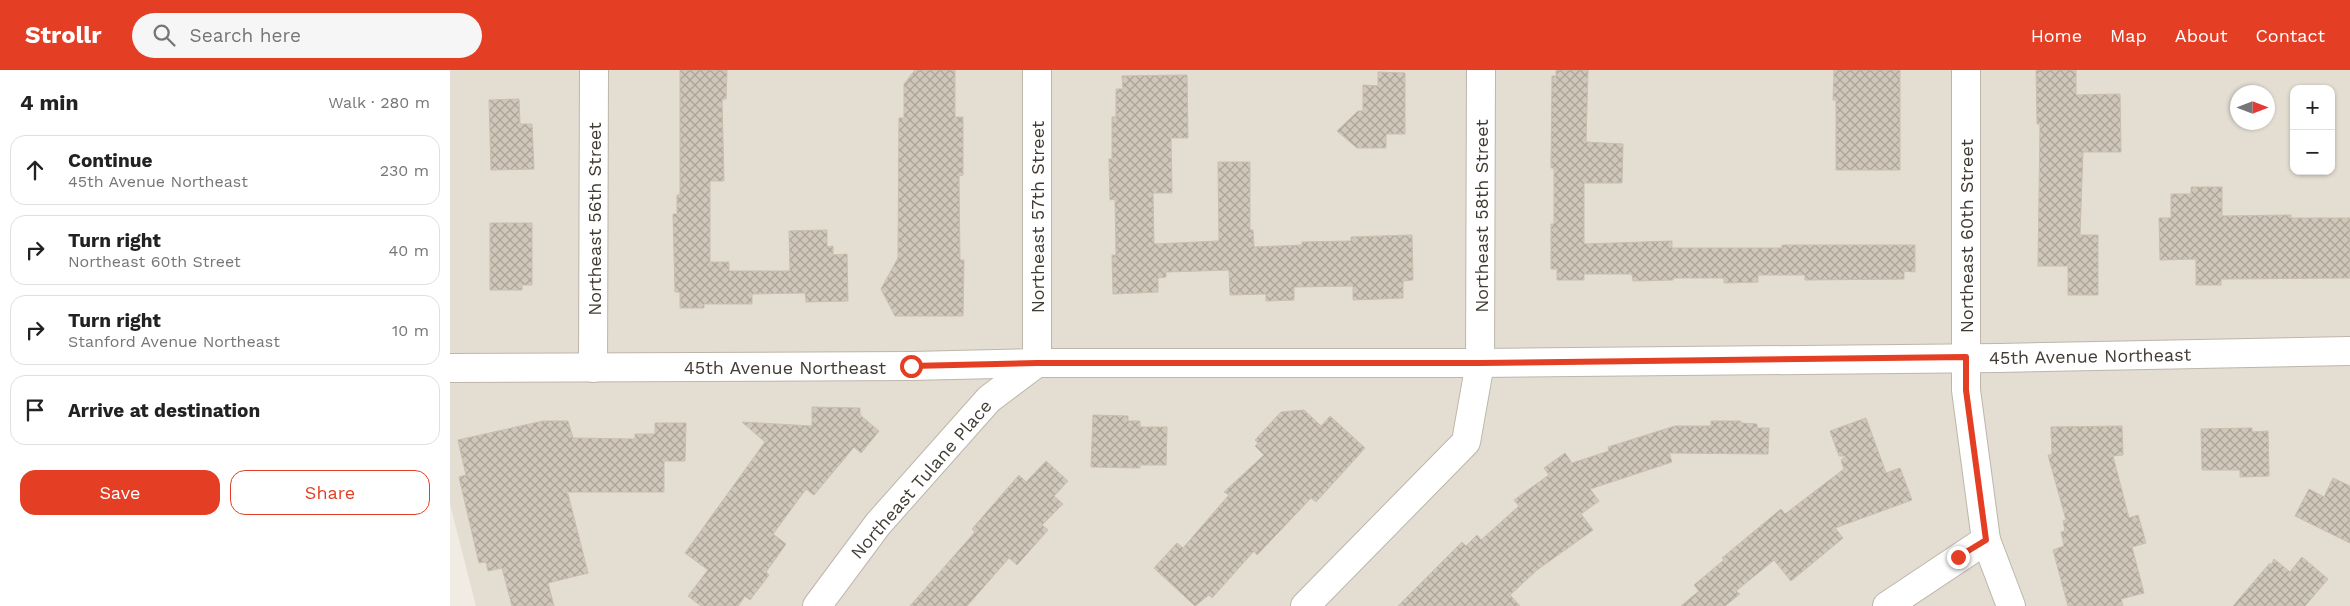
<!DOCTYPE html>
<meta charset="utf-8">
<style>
:root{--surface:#fff;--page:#f6f6f6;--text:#222;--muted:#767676;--line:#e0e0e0;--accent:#e43f25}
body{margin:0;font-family:"Work Sans",sans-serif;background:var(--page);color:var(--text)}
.controls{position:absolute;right:15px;top:15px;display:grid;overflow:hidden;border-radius:10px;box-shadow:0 1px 4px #0004}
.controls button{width:45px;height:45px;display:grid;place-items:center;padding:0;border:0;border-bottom:1px solid var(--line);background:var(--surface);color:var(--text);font:25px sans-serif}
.compass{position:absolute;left:1780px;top:15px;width:45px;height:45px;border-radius:50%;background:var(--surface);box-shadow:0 1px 4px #0004;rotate:90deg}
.stop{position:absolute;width:15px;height:15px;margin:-11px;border:4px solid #e43f25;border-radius:50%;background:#fff}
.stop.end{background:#e43f25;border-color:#fff;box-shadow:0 1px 5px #0008}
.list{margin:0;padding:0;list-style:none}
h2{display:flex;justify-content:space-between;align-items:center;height:65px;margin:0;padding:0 20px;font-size:21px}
h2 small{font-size:16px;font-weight:400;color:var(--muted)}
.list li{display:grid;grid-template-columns:32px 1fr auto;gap:15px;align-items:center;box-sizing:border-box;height:70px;margin:0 10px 10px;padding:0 10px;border:1px solid var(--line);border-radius:15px}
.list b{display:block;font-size:19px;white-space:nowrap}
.list p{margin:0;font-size:16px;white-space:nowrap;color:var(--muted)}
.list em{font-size:16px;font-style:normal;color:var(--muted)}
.actions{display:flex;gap:10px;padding:15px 20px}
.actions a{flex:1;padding:11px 0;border:1px solid var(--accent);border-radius:15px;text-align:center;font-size:18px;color:var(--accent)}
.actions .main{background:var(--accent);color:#fff}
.icon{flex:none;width:28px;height:28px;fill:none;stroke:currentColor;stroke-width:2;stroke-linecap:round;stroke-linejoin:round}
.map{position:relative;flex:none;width:1900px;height:536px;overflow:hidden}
header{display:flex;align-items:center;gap:30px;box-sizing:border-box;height:70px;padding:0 25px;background:var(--accent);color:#fff}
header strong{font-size:24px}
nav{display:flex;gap:28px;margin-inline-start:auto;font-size:18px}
.search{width:350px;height:45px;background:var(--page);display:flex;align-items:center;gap:12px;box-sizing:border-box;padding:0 18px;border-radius:28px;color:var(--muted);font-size:19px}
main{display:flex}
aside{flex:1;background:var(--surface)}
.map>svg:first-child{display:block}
.residential{fill:#e3ddd2;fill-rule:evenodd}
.building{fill:url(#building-cross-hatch);stroke:#cabfae}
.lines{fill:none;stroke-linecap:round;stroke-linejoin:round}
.minor-casing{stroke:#bdb6aa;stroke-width:30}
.minor{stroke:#fff;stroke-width:28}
.route{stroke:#e43f25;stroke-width:6}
.labels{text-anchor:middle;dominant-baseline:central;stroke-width:4;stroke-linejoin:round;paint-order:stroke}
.street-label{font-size:18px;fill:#413c34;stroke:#fff}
</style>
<header>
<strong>Strollr</strong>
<div class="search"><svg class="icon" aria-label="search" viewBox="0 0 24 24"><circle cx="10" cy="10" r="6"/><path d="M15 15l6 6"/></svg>Search here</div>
<nav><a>Home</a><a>Map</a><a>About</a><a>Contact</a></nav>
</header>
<main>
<aside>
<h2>4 min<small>Walk · 280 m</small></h2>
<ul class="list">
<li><svg class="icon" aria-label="ahead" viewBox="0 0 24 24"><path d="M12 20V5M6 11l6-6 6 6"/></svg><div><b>Continue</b><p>45th Avenue Northeast</p></div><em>230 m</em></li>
<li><svg class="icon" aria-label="right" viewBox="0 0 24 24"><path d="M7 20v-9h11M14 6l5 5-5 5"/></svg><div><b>Turn right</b><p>Northeast 60th Street</p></div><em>40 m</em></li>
<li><svg class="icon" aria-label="right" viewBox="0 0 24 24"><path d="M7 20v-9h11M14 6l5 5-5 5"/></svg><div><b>Turn right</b><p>Stanford Avenue Northeast</p></div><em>10 m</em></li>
<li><svg class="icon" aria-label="arrive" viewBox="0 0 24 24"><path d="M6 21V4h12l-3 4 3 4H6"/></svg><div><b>Arrive at destination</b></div></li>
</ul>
<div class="actions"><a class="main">Save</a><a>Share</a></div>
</aside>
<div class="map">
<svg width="1900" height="536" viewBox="0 0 1900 536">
<defs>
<pattern id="building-cross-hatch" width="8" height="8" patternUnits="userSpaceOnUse" patternTransform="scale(1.25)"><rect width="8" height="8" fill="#d0c7ba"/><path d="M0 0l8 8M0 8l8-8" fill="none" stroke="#aaa398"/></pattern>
</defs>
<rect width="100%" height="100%" fill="#f0ece3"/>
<!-- residential -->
<path class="residential" d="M0 0H1900V536H26L0 434ZM1844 19H1881V101H1844ZM1788 22H1818V52H1788Z"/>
<!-- building -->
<g class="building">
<polygon points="230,0 277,0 276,29 272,29 274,111 260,111 260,192 279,192 279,201 340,201 339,161 377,160 377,177 383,176 383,185 397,184 398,231 356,232 355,223 302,224 302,234 254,234 254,238 230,238 230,222 225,222 223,144 227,144 227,125 230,125"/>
<polygon points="465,0 505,0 505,47 513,47 513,105 509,106 510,190 514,190 513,246 445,246 431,219 448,188 449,48 454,48 454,14"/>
<polygon points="1106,0 1138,0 1136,72 1173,74 1172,113 1134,113 1134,174 1222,171 1222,178 1332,178 1332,175 1465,175 1465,202 1454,201 1454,209 1355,210 1355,205 1308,205 1308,212 1274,213 1274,208 1223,208 1223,210 1183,211 1182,204 1134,204 1134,210 1107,210 1107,199 1101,199 1101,154 1104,154 1104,98 1101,98 1102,6 1106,6"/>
<polygon points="1384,0 1450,0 1450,100 1386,100 1386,30 1383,30"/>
<polygon points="1586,0 1626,0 1626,25 1670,24 1671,82 1633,82 1630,165 1648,165 1648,225 1618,225 1618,196 1588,196 1590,54 1587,54"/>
<polygon points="928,2 955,3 955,64 936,64 936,78 907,78 887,61 908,41 913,41 913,15 928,16"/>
<polygon points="737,5 738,68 721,68 722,123 703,123 704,174 769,171 768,92 800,92 800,160 803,160 804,177 852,175 852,172 901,171 901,167 962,165 963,210 953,211 953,228 903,230 903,216 844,217 844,230 816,231 816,224 780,225 779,200 716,202 716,207 708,208 708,222 663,224 662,185 666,185 665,129 660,130 659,89 662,89 662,47 666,47 666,19 673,19 672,6"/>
<polygon points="69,29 70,54 82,54 84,99 41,100 39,30"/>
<polygon points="1741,117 1772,117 1772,146 1841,145 1841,148 1900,148 1900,208 1771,209 1771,215 1746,215 1746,189 1710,190 1709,148 1721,148 1721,124 1741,124"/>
<polygon points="40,153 82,153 82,215 72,215 72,220 40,220"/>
<polygon points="362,337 410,338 410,345 429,361 411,383 404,377 364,425 356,419 323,464 336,474 316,502 319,505 300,530 295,526 288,536 251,536 238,526 258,500 235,483 315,372 292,352 362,356"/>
<polygon points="854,340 871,356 880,346 915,378 866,432 861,428 807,485 804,481 762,528 759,525 745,536 704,498 727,473 733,478 779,425 774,422 814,385 805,376 808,373 805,370 831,342"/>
<polygon points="643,345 678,346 678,351 690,351 690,357 717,357 716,395 690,395 690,398 641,397"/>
<polygon points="1416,348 1436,403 1450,398 1462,430 1385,458 1393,468 1341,511 1324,490 1286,521 1290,524 1275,536 1231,536 1249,521 1244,515 1274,490 1272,488 1331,439 1335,444 1394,399 1391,390 1396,386 1389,386 1380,361"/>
<polygon points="93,351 118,351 123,368 185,369 185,364 205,364 205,353 236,353 235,391 214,391 214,422 115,422 118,424 138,503 98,513 104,536 62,536 52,498 38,501 36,492 29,493 9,407 16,405 8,370"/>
<polygon points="1261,351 1291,351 1291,353 1307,354 1307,358 1319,358 1318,384 1219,383 1222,392 1140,419 1149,431 1131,444 1143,460 1087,500 1060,525 1070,536 948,536 1012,472 1016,476 1027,465 1031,470 1069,436 1064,430 1099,405 1094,398 1115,383 1122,393 1159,381 1158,377 1225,356 1261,356"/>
<polygon points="1672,356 1673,385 1663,386 1679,448 1688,445 1696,473 1682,477 1694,523 1671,529 1673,536 1618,536 1603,480 1614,476 1611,462 1615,461 1613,451 1616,450 1598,385 1602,385 1601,357"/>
<polygon points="1802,358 1802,362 1818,361 1819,406 1790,407 1790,400 1752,400 1751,359"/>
<polygon points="596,391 618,411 604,426 613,434 592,455 598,460 567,495 559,488 517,536 460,536 525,462 522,459 569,405 576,412"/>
<polygon points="1883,408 1900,416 1900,473 1845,446 1859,419 1874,427"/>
<polygon points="1852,487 1878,509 1855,536 1783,536 1820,493 1820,498 1824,489 1840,502"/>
</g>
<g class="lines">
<!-- minor casing -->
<g class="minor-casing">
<g id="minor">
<polyline points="1516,0 1516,320 1536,470 1561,536"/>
<polyline points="0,298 461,296 587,293 1030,293 1549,288 1900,281"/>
<polyline points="143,298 144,0"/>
<polyline points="367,536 428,454 539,329 587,293 587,0"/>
<polyline points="855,536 1016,372 1030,293 1031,0"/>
<polyline points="1437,536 1536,470"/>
</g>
</g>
<!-- minor -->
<use href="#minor" class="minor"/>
</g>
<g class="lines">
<!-- route -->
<polyline class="route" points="461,296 587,293 1030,293 1516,287 1516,320 1536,470 1508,487"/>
</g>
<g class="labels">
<!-- street labels -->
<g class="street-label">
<text transform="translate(1031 146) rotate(-90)">Northeast 58th Street</text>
<text transform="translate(587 147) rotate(-90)">Northeast 57th Street</text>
<text transform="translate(144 149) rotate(-90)">Northeast 56th Street</text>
<text transform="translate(1516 166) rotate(-90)">Northeast 60th Street</text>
<text transform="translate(1640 286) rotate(-1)">45th Avenue Northeast</text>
<text x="335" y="297">45th Avenue Northeast</text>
<text transform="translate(471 409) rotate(-49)">Northeast Tulane Place</text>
</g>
</g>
</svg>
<div class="controls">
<button>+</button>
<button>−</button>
</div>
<svg class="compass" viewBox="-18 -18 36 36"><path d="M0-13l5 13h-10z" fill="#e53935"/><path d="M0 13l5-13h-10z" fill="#767676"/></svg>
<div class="stop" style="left:461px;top:296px"></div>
<div class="stop end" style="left:1508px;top:487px"></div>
</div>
</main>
